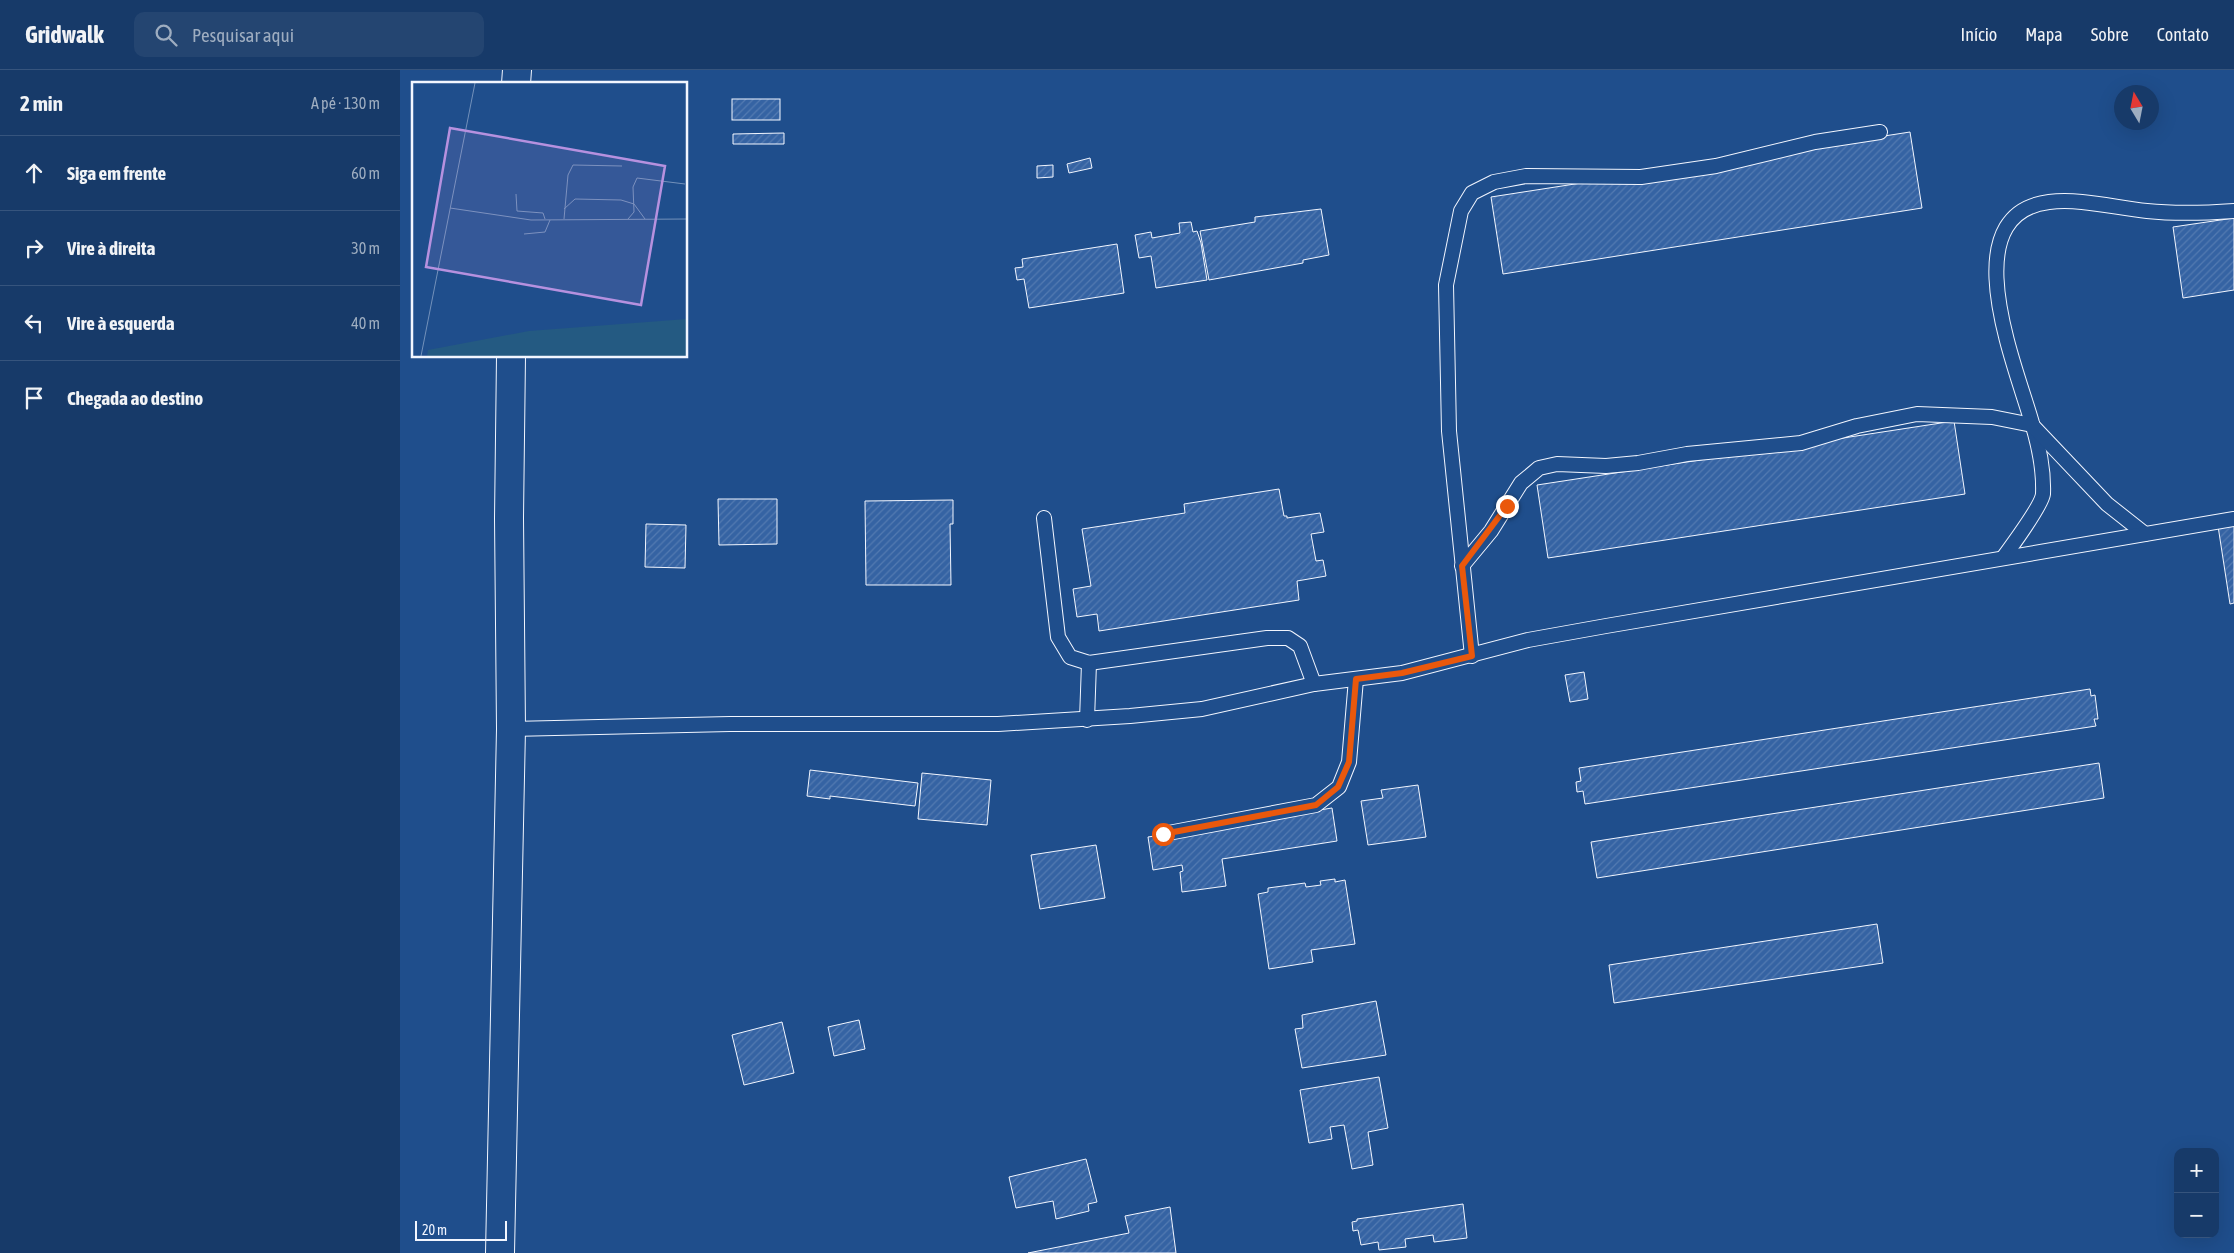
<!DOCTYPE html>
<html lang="pt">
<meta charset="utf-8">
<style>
:root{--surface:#173a69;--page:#244571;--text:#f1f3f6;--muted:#9eadc0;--line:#36547d}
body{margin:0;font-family:"Asap Condensed",sans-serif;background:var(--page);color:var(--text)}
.controls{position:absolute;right:15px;bottom:15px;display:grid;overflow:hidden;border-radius:10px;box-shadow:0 5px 20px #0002}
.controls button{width:45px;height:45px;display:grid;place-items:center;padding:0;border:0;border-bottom:1px solid var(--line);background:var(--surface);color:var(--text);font:25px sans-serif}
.compass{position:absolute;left:1714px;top:15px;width:45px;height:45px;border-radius:50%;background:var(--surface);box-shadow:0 5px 20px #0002;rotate:350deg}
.scale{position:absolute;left:15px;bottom:12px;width:92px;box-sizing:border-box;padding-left:5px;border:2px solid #f2f6ff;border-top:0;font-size:14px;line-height:18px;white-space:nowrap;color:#f2f6ff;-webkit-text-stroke:4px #1f4e8c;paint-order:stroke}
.stop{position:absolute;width:15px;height:15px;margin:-11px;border:4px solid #ea580c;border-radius:50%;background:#fff}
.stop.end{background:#ea580c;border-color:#fff;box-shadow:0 1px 5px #0008}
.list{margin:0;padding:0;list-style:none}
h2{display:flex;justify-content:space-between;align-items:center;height:65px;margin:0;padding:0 20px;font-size:21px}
h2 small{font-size:16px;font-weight:400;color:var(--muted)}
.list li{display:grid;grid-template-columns:32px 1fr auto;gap:15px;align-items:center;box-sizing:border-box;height:75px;padding:0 20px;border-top:1px solid var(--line)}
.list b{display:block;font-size:19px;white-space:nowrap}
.list em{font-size:16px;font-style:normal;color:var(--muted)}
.icon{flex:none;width:28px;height:28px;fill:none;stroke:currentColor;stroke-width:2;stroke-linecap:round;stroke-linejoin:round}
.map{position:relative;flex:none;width:1834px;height:1183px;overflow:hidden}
header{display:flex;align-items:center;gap:30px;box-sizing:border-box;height:70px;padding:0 25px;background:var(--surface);border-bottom:1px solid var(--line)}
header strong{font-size:24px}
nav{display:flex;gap:28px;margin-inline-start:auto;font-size:18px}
.search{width:350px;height:45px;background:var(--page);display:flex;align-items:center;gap:12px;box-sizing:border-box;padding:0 18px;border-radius:10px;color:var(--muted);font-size:19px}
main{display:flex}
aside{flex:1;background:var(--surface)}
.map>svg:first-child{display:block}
.building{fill:url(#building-hatch);stroke:#f2f6ff}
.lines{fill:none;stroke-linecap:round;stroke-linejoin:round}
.service-casing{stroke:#f2f6ff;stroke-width:16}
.minor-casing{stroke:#f2f6ff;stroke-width:30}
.service{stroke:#1f4e8c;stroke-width:14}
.minor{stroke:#1f4e8c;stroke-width:28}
.route{stroke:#ea580c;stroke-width:6}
.inset-road{fill:none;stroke:#7391ba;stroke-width:1}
.view{fill:#b691df;fill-opacity:0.15;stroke:#b691df;stroke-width:2.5}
.inset-edge{fill:none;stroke:#f2f6ff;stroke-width:2.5}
</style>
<header>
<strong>Gridwalk</strong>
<div class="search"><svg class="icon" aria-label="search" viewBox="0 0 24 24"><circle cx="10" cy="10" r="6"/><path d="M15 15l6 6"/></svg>Pesquisar aqui</div>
<nav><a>Início</a><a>Mapa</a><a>Sobre</a><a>Contato</a></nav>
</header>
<main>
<aside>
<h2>2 min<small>A pé · 130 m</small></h2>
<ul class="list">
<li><svg class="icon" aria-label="ahead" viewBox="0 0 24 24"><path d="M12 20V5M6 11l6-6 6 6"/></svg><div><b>Siga em frente</b></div><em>60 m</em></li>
<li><svg class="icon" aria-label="right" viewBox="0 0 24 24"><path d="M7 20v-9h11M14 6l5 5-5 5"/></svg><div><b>Vire à direita</b></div><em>30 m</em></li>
<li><svg class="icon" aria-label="left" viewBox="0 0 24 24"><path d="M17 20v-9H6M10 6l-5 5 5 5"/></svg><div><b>Vire à esquerda</b></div><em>40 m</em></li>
<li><svg class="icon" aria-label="arrive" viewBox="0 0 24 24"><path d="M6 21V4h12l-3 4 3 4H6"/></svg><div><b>Chegada ao destino</b></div></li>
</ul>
</aside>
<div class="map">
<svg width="1834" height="1183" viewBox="0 0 1834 1183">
<defs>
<pattern id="building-hatch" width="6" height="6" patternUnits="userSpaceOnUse" patternTransform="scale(1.25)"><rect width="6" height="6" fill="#3563a3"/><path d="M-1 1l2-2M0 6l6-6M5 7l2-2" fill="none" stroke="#537ab1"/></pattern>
</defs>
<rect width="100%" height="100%" fill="#1f4e8c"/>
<!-- building -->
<g class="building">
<rect x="332" y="29" width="48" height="21"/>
<polygon points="1510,62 1522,138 1103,204 1091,127"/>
<polygon points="384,63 384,74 333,74 333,64"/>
<polygon points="690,88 692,98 669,103 667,94"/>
<polygon points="653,95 653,107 637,108 637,96"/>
<polygon points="921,139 929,185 903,190 903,193 809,210 800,161 855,152 855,147"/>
<polygon points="1834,148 1834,220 1783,228 1773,157"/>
<polygon points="791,152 793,162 797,161 801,173 807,210 756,218 751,186 739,188 735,165 751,162 752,168 780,163 779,153"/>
<polygon points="717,174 724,223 629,238 624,209 617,210 615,198 623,197 622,189"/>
<polygon points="1554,351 1565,424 1148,488 1137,415"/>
<polygon points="879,419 884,446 887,446 887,448 920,443 924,462 911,464 916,491 923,490 926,506 897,511 899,530 699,561 697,544 677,547 673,519 691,516 682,459 785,443 784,434"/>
<polygon points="318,429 377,429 377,474 319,475"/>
<polygon points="553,430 553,454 550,454 551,515 466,515 465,431"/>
<polygon points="246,454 286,455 285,498 245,497"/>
<polygon points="1834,454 1834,533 1830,534 1818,456"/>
<polygon points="1184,602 1188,629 1170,632 1165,605"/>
<polygon points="1690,619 1691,626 1695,625 1698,649 1694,649 1696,656 1185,734 1183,721 1177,722 1176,712 1181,711 1179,698"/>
<polygon points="1699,693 1704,728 1197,808 1191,772"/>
<polygon points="410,700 518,713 515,736 430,726 430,729 407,726"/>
<polygon points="522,703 591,710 587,755 518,749"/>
<polygon points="1018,715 1026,767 968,775 961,731 983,728 981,720"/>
<polygon points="932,738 937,771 822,789 826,816 782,822 780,802 783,801 782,795 753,800 748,767"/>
<polygon points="696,775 705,828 640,839 631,785"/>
<polygon points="935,809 935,812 945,810 955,874 911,880 913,892 869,899 858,824 868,822 868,818 905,813 906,817 921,815 920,811"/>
<polygon points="1477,854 1483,893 1214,933 1209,895"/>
<polygon points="976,931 986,985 902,998 895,959 903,958 902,945"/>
<polygon points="459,950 465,979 434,986 428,957"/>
<polygon points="382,952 394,1003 344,1015 332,965"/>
<polygon points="979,1007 988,1058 968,1062 973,1095 952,1099 944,1055 930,1057 932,1069 909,1073 900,1020"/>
<polygon points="686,1089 697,1132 688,1134 689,1141 656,1149 653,1131 616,1138 609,1107"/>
<polygon points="1063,1134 1067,1168 1034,1172 1033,1165 1005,1169 1006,1177 979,1180 978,1172 961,1175 958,1160 953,1161 952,1152 957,1151 957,1149"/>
<polygon points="770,1137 776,1183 628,1183 729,1163 725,1146"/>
</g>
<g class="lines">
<!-- service casing -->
<g class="service-casing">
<g id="service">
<polyline points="644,448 658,567 670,587 689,593 867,568 888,568 900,576 914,614"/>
<path d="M1603 488C1611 477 1642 435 1643 424 1644 400 1639 376 1632 353 1617 299 1551 144 1649 132 1680 128 1716 138 1747 141 1775 144 1806 143 1834 141"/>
<polyline points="1062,496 1091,461 1121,413 1139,398 1157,394 1206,396 1238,393 1287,384 1401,373 1457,356 1517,344 1592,347 1632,355 1707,434 1745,464"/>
<polyline points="1072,586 1049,361 1046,215 1061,141 1072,123 1094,112 1126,106 1241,107 1316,96 1415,72 1480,62"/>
<polyline points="687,650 689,593"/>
<polyline points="111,659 330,654 598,654 730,646 802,639 914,614 1002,603 1128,570 1206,556 1834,449"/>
<polyline points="763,764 916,735 939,717 949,692 956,609"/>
</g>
</g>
<!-- minor casing -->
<g class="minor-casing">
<g id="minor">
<polyline points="116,14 117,0"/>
<polyline points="100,1183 111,659 109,448 111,286"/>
</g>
</g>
<!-- service -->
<use href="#service" class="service"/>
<!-- minor -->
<use href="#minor" class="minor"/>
</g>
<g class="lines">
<!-- route -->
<polyline class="route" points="763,764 916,735 938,717 949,692 956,609 1002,603 1072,586 1062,496 1107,436"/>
</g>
<!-- overview -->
<g transform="translate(12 12)">
<rect width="275" height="275" fill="#1f4e8c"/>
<path d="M275 237V274H15L16 268 117 249Z" fill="#245a82"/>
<path class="inset-road" d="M104 112 105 129 131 131 133 137M38 126 119 138 275 137M152 127 163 117 209 118 222 122 233 137M152 137 156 93 161 83 210 84M216 137 222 130 221 105 225 96 273 102M112 152 133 150 138 138M9 274 63 1"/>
<path class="view" d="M38 46 253 84 229 223 14 185Z"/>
<rect width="275" height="275" class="inset-edge"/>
</g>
</svg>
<div class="controls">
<button>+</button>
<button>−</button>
</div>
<svg class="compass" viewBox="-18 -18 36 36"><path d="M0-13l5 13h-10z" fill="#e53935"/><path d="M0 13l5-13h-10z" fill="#9eadc0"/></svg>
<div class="scale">20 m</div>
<div class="stop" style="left:763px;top:764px"></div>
<div class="stop end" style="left:1107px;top:436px"></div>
</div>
</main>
